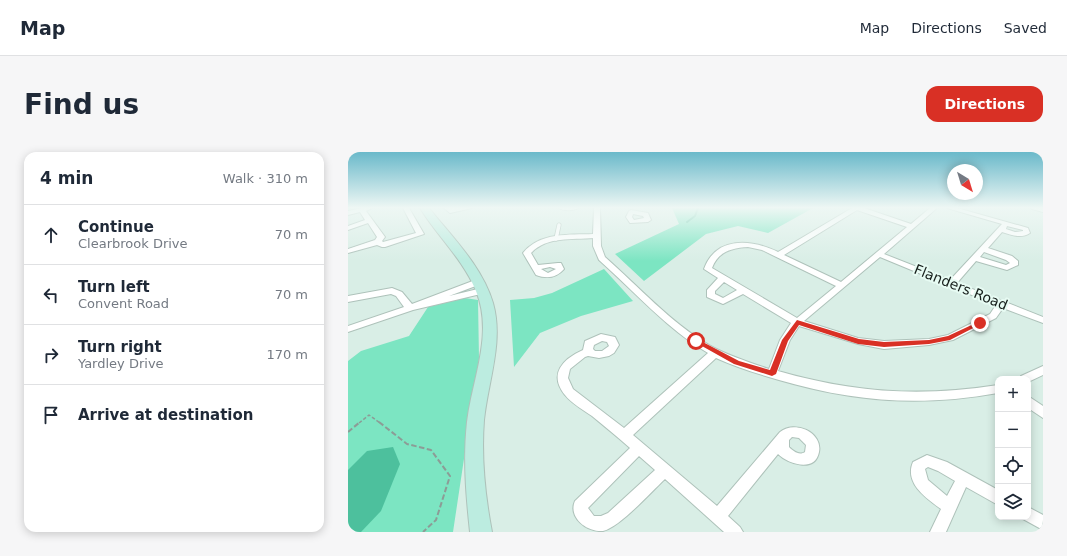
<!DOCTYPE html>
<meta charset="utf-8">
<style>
:root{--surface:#fff;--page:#f6f6f7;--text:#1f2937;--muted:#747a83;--line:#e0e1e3;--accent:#d93025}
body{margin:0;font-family:"DejaVu Sans",sans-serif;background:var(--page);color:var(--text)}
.controls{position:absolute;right:12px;bottom:12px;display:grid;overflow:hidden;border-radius:8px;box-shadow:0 2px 10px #0003}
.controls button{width:36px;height:36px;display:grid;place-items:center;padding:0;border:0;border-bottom:1px solid var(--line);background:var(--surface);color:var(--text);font:20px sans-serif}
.compass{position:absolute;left:599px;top:12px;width:36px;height:36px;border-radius:50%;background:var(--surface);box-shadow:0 2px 10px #0003;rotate:142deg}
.stop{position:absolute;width:12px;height:12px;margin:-9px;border:3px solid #d93025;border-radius:50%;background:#fff}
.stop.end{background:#d93025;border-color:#fff;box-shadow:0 1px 4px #0008}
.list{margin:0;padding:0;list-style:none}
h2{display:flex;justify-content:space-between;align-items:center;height:52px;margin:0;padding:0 16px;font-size:17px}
h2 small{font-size:13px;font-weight:400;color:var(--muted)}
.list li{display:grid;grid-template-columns:26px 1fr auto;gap:12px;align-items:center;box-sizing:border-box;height:60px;padding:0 16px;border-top:1px solid var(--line)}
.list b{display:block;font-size:15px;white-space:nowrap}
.list p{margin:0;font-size:13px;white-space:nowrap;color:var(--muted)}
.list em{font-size:13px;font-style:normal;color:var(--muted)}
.icon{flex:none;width:22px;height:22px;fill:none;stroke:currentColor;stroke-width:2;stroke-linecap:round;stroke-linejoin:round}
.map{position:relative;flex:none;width:695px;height:380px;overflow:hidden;border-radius:12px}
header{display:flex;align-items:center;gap:24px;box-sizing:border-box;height:56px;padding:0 20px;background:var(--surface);border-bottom:1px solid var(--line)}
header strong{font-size:19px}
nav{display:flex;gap:22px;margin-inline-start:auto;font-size:14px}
.intro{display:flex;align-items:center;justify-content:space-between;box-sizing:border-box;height:96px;padding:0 24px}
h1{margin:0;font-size:28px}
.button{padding:10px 18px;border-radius:12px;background:var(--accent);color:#fff;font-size:14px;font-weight:700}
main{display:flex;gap:24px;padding:0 24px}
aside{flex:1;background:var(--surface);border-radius:12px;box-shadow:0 2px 10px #0003}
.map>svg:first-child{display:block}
.green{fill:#7ce5c2}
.water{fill:#4dc09d}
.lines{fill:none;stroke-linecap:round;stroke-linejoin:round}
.stream{stroke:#4dc09d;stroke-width:2}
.lane-casing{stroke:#aec2ba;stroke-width:5}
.street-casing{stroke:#aec2ba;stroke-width:2}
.secondary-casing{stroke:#aec2ba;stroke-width:2}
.path-far1{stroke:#8c9c96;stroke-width:1.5;stroke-dasharray:3.5 2;stroke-linecap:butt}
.path{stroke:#8c9c96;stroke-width:2;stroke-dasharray:5.5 2.5;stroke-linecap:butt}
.lane{stroke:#fff;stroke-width:3.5}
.street{fill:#fff;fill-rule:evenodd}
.secondary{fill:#bcece0;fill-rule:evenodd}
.route{fill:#d93025}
.labels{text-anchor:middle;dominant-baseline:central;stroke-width:4;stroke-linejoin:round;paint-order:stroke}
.street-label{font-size:14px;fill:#161e1b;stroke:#e7fbf3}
</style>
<header>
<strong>Map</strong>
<nav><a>Map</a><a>Directions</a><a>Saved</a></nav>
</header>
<div class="intro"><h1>Find us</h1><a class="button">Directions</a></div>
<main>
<aside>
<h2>4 min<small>Walk · 310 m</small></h2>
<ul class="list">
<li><svg class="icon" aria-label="ahead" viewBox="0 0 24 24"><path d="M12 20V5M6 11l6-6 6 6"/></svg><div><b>Continue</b><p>Clearbrook Drive</p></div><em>70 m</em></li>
<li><svg class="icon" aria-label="left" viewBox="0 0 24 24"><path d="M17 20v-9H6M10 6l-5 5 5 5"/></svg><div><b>Turn left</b><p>Convent Road</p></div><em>70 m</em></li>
<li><svg class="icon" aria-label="right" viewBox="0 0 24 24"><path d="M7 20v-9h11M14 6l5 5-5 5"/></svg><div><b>Turn right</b><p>Yardley Drive</p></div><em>170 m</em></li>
<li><svg class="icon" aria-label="arrive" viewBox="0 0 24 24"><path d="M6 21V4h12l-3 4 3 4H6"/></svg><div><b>Arrive at destination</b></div></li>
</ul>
</aside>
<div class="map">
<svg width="695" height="380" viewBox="0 0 695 380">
<rect width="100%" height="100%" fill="#d9eee6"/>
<!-- green -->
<g class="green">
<polygon points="324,56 465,56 420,81 390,74 358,82 296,129 267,102 331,72"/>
<polygon points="256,117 285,149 233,164 192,181 166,215 162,148 186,146 204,141"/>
<polygon points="117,146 130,148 131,207 105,380 0,380 0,209 13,199 61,184 80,155"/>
</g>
<!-- water -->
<polygon class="water" points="45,295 52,312 33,359 13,380 0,380 0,318 19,299"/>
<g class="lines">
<!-- stream -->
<polyline class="stream" points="339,70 347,64 350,56"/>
<!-- lane casing -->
<g class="lane-casing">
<polyline id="lane" points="208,87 211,73"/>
</g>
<!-- street casing -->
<g class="street-casing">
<g id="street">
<polygon points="14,56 24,56 18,59 37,85 34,89 35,90 68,81 55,56 61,56 76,82 37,95 34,95 29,93 0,101 0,97 27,88 29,85 20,71 0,78 0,74 17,68 12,60 0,63 0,59"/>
<polygon points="96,56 124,56 102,61"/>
<path d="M211 56H230C226 59 215 59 211 56Z"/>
<path d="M246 56H252L253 94 257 105C291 135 322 170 361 193 379 203 400 210 421 217L432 188 443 171 395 142 375 152 359 145V138L370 126 356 117C368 84 403 87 430 100L504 56H516L563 72 582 56H589L536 102 602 128 654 72 599 56H609L680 76 682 81C673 87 663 83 654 80L640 96 664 104 670 109V113L659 118 628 109 609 131 695 165V171L655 156 648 166 605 188 581 193 536 197 510 192 451 174 442 188 430 219C507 241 572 245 650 233V241C572 255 507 250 431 228 410 222 388 215 368 206L285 283 369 354 432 280C446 268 475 280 471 300 467 321 440 312 430 302L380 364 392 375 395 380H376L317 327C303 340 272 375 255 379 238 380 220 365 227 349L282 296C270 285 257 275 244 264 235 258 223 251 217 243 200 222 215 207 235 198L237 189 253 182 267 185 271 193 266 201 261 204 251 206 240 204 237 205 222 217 220 226 225 237 276 276 360 201C319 177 286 139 251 108L245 94V86C224 88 199 84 183 101L190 113 210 111H213L216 117C208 126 199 127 188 123L175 101C192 80 221 83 245 82ZM509 58 559 75 493 130 436 103ZM659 74 675 78V79L667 80 658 77ZM400 95 414 98 488 134 449 166 364 116C370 100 383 96 400 95ZM636 100 658 108 662 111 658 113 632 105ZM532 105 648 153 642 162 600 183 581 187 536 189 510 186 456 169ZM202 115 208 117 200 121 193 117ZM376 130 389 138 375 146 367 142V139ZM254 189 259 190 261 194 254 199H247L245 197 246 193ZM444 285 451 286 458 293 457 300C451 304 445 299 441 295V288ZM291 304 307 318 260 361 253 364H246L240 356Z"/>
<polygon points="683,56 695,56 695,60 684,57"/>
<path d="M283 58 300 61 303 68 300 70 282 71 278 65 281 59ZM285 62 295 64 296 66 286 68 284 65Z"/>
<polygon points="130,127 134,130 133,132 101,144 134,136 137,137 138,139 137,141 65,158 0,180 0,174 56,155 48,144 43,142 0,150 0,144 44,136 54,140 64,152"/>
<polygon points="695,214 695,223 680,230 680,227 671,227 673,224"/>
<polygon points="680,244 695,254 695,266 680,256"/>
<path d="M579 303 599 310 650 338V353L618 335 598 380H582L593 357C578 346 556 331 565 310ZM580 315 590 319 607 329 599 344 580 328 577 317Z"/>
<polygon points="680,355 695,363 695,378 675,367 674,365 680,365"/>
</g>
</g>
<!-- secondary casing -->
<g class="secondary-casing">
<path id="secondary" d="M72 56H81C104 85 134 114 145 151 156 190 140 229 136 268 133 306 137 343 144 380H122C118 343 115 307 119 270 124 227 146 182 128 139 115 107 89 84 72 56Z"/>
</g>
<!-- path-far1 -->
<polyline class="path-far1" points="11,271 21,263 32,271"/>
<!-- path -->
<g class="path">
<polyline points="31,270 59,292 83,298 102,324 88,368 75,380"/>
<polyline points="0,280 12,270"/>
</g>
<!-- lane -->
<use href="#lane" class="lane"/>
<!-- street -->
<use href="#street" class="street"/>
<!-- secondary -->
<use href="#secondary" class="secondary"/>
</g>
<!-- sky -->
<linearGradient id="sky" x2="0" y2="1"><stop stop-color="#6ab9ca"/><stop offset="0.51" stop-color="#eef7f4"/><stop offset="1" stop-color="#eef7f4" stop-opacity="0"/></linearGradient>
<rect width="695" height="109" fill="url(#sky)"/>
<!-- route -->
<polygon class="route" points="449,168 511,187 536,190 581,188 600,184 630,170 635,171 602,188 581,192 536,195 510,192 451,173 440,189 428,222 424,224 386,212 345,189 351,188 391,209 422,218 434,188"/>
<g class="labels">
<!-- street labels -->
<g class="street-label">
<text transform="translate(613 135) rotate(22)">Flanders Road</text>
</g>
</g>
</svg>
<div class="controls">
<button>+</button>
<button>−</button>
<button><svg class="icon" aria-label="locate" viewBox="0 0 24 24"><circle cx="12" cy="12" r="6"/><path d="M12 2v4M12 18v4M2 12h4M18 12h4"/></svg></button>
<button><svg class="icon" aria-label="layers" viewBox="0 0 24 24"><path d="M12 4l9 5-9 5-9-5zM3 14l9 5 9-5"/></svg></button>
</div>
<svg class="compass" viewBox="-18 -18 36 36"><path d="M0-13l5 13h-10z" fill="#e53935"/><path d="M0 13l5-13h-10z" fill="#747a83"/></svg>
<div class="stop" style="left:348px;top:189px"></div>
<div class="stop end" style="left:632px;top:171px"></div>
</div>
</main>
